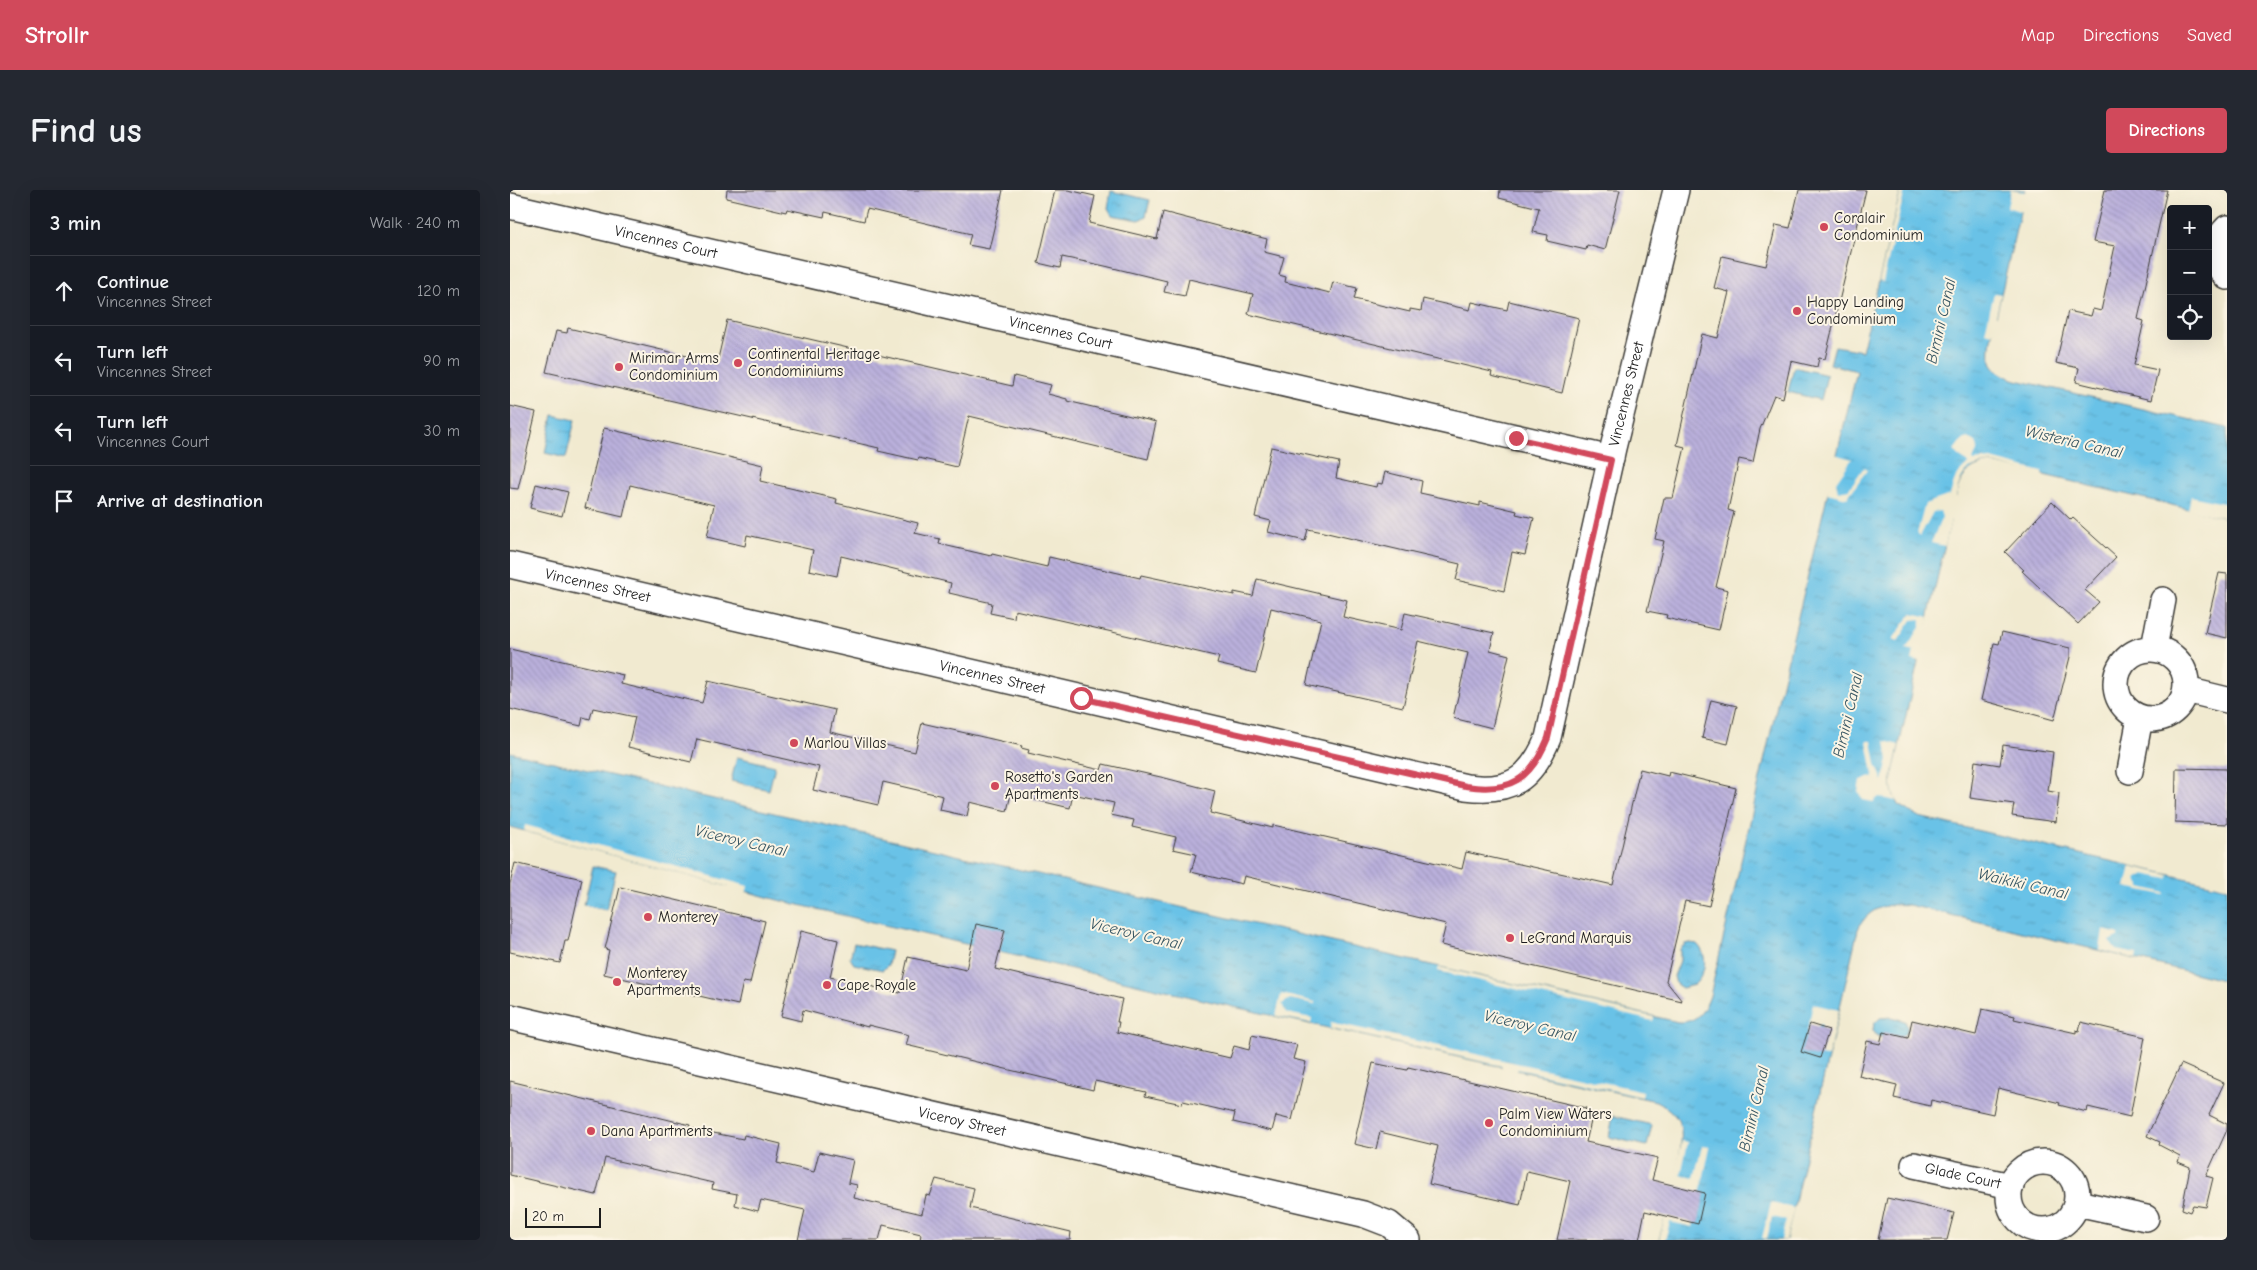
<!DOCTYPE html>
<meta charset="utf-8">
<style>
:root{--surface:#171b24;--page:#242831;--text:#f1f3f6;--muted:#9ea1a6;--line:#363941;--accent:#d1495b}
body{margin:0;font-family:"Comic Neue",sans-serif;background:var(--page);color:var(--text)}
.controls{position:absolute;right:15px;top:15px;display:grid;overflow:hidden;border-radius:5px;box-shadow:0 5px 20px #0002}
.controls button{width:45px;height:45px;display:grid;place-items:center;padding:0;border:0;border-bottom:1px solid var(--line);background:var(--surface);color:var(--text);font:25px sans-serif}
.scale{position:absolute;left:15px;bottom:12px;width:76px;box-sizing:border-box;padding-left:5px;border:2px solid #1c1c1c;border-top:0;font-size:14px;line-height:18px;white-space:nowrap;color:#1c1c1c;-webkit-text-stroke:4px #fcf5e5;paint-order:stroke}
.stop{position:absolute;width:15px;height:15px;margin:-11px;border:4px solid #d1495b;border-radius:50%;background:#fff}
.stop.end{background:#d1495b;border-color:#fff;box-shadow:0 1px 5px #0008}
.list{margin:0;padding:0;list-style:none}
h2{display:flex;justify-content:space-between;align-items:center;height:65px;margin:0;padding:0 20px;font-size:21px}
h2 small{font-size:16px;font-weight:400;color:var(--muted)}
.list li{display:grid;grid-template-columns:32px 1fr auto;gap:15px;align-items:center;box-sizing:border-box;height:70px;padding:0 20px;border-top:1px solid var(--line)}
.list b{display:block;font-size:19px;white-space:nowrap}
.list p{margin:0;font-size:16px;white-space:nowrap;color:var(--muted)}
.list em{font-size:16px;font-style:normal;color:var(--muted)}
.icon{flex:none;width:28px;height:28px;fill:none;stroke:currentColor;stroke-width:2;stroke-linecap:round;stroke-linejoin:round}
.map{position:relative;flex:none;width:1717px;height:1050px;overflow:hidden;border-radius:5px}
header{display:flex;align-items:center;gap:30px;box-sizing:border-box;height:70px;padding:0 25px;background:var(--accent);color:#fff}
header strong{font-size:24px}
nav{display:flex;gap:28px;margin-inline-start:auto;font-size:18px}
.intro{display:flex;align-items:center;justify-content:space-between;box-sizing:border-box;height:120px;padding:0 30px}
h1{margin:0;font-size:35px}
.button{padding:12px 22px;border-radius:5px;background:var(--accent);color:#fff;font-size:18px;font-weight:700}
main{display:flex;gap:30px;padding:0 30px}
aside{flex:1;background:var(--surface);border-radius:5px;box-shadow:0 5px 20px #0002}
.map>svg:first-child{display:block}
.water{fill:url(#water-ripples);stroke:#426f82}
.pier{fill:#f1ead0}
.building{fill:url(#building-back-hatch)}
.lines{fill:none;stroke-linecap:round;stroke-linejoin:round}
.street-casing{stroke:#3c3b37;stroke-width:28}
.street{stroke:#fff;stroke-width:25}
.route{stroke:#d1495b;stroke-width:6}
.poi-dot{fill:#d1495b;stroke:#fcf5e5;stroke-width:2}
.labels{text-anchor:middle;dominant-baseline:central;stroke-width:4;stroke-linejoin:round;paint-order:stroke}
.poi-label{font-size:15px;fill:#1c1c1c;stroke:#fcf5e5;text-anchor:start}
.street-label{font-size:15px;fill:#1c1c1c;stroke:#fcf5e5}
.water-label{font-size:16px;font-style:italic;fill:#375663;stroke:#fcf5e5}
</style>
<header>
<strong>Strollr</strong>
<nav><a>Map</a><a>Directions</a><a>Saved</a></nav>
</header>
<div class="intro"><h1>Find us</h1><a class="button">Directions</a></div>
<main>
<aside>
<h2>3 min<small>Walk · 240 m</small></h2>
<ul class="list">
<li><svg class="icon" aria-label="ahead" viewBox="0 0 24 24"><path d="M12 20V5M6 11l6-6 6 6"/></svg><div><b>Continue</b><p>Vincennes Street</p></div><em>120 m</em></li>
<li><svg class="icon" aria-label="left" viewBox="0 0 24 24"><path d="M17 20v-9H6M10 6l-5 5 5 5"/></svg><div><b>Turn left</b><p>Vincennes Street</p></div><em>90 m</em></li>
<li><svg class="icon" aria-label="left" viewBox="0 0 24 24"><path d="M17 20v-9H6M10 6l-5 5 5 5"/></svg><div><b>Turn left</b><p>Vincennes Court</p></div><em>30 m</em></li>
<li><svg class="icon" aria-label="arrive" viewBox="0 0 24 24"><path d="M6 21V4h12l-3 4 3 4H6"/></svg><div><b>Arrive at destination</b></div></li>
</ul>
</aside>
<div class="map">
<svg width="1717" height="1050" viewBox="0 0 1717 1050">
<defs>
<pattern id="water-ripples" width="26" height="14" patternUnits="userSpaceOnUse" patternTransform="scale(1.25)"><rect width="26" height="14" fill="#69c2e7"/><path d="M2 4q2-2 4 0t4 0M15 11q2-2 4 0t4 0" fill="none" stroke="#5aa6c6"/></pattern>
<pattern id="building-back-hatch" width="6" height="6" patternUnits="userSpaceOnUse" patternTransform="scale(1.25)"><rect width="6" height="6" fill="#bab0dc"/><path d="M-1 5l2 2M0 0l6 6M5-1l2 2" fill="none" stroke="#9f97bc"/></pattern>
</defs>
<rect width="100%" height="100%" fill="#fcf5e5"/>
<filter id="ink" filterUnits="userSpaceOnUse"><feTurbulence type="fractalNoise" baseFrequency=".02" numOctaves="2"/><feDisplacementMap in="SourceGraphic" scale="10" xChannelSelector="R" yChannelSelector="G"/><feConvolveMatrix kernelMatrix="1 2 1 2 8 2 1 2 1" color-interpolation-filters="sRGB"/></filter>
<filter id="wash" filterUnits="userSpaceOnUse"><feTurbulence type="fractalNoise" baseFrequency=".0096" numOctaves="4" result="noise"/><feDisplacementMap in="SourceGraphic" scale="20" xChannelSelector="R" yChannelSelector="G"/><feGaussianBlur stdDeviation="1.12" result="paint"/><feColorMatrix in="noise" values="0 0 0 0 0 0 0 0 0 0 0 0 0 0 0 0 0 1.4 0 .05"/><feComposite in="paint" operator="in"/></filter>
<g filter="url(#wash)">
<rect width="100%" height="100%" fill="#f1ead0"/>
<!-- water -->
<g class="water">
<path d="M1391 0H1515L1482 144C1477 169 1478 181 1506 190L1717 238V328L1483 273C1465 275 1455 280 1448 297L1381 591 1382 602 1388 615 1409 627 1717 698V791L1399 715C1377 713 1359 717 1348 739L1276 1050H1149C1155 1026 1179 951 1169 932 1164 922 1155 916 1146 911L724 817 268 710 0 637V562L1168 832C1186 833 1194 822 1200 806L1270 502 1347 181 1320 174 1325 156 1352 161Z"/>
<polygon points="601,1 640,10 636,26 629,30 602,25 598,18"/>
<polygon points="1284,177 1317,185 1311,210 1278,202"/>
<polygon points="43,225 65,230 56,268 35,263"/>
<polygon points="227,567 265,576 259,600 221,591"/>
<polygon points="83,676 106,681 96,720 74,715"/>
<polygon points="344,753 381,761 378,775 373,780 344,774 340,768"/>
<path d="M1180 753 1187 754C1199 766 1196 784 1184 795L1172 798 1166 794 1164 786 1170 771V759L1175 754Z"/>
<polygon points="1381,827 1395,831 1397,837 1397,842 1389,848 1367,846 1363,840 1364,834 1370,828"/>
<polygon points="1103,926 1142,935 1137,956 1099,947"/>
</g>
<!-- pier -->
<g class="pier">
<polygon points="1391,0 1395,0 1373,92 1369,91"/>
<polygon points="1501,0 1514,2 1517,0 1512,22 1497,17"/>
<polygon points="1484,103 1491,104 1486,126 1489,126 1485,141 1483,141 1482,144 1475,142"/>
<polygon points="1457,248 1466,252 1468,259 1463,269 1464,271 1481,269 1532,282 1532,286 1483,273 1470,275 1459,279 1452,287 1448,297 1446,307 1448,308 1443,330 1441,330 1435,356 1421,353 1432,327 1430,321 1423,322 1410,346 1407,344 1415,314 1440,305 1446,286 1459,273 1448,266 1444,260 1450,252"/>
<polygon points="1324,264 1342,269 1326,292 1328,301 1339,299 1354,277 1357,280 1337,308 1317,303"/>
<polygon points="1681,306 1717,314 1717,328 1678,320"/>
<polygon points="1402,423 1419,427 1411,472 1402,470 1404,461 1396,459 1411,436 1411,429 1402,430 1388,451 1383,449"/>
<polygon points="1357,551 1362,551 1366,574 1373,591 1378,570 1375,551 1389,555 1381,591 1382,602 1386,611 1369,607 1363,612 1353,610 1348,602 1350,591 1358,587 1364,588"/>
<polygon points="15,635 238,696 236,704 219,700 219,697 14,641"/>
<polygon points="1621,676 1659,685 1658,689 1634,684 1626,689 1631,697 1655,703 1655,705 1616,697"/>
<polygon points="1593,740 1609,744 1609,746 1599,751 1606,760 1627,764 1626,769 1590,760"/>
<polygon points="929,777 1144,827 1143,831 928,781"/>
<polygon points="771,804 805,812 805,814 780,809 772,814 776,823 802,828 801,833 766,826"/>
<polygon points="1303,814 1329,820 1318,867 1308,865 1314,846 1311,834 1301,842 1294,855"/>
<polygon points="821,832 1133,901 1132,907 1008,879 1007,881 991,878 992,876 820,838"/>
<polygon points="1172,951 1178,952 1171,985 1184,988 1192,956 1200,957 1184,1032 1183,1037 1160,1032 1155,1050 1149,1050 1160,1005 1157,1004 1163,983 1165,983"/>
<polygon points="1261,1013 1284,1018 1276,1050 1271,1050 1276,1030 1262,1027 1257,1049 1252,1048"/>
</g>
<g id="blocks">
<!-- building -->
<g class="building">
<polygon points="217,0 493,0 479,59 458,55 461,44 357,19 354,31 315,22 314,27 277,19 276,22 216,8"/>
<polygon points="545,0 558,0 585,6 579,33 647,49 653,22 757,49 754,62 774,67 769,85 776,87 775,92 820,103 823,92 847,98 844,109 900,122 900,119 911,121 913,109 960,120 962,112 997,120 999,111 1069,128 1052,203 981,186 982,182 738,124 743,104 679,89 675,106 654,102 657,91 595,76 552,67 550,78 528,73"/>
<polygon points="990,0 1110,0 1095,60 1077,55 1076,60 1037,51 1038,45 1023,42 1029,18 989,8"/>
<polygon points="1289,0 1356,0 1315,169 1309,168 1307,177 1281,171 1273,208 1264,205 1250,239 1243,272 1229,269 1218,320 1224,322 1206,397 1218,400 1209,440 1156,428 1157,425 1137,421 1154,351 1145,349 1154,308 1163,308 1175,257 1167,255 1192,144 1208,148 1219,102 1204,98 1212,66 1256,76 1266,35 1280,38"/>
<polygon points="1595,0 1657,0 1628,129 1634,131 1624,175 1648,180 1641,210 1566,192 1569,178 1546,173 1558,121 1581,126 1583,119 1591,121 1605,56 1583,52"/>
<polygon points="217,130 502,196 504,186 541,195 538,204 557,209 557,211 646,232 638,269 459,226 447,277 409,268 408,270 368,261 369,258 36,182 46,141 57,143 58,138 207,173"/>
<polygon points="0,216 26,222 8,299 0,298"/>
<polygon points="94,238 253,275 250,291 327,309 326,313 408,333 405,343 430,349 429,354 481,366 482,364 537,377 539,367 630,388 631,385 724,405 724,402 743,406 747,389 837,410 833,427 891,440 895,423 984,443 980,460 999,465 982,538 943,528 958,463 908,451 893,517 796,495 811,430 761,418 746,483 707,474 709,467 598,441 505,420 504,428 480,423 482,413 439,403 441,393 331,366 327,386 299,380 303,360 237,345 235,356 197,347 204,315 120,295 113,327 75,318"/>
<polygon points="761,257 829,272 826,288 866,297 867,293 872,294 875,282 912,291 910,303 970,316 970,312 1007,321 1006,324 1024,328 1015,365 1002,362 994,401 946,390 950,374 813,342 798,339 795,351 758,342 761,331 745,327"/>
<polygon points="26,294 58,302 52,326 20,318"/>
<polygon points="1542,312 1561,330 1563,328 1606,367 1575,400 1589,412 1568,434 1512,381 1514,380 1495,362"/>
<polygon points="1709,383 1717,384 1717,448 1695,443"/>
<polygon points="1492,442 1560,458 1560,467 1544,530 1471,510 1484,453 1489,454"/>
<polygon points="0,459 113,485 111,494 192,513 198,491 325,520 320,542 405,562 412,533 512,556 511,558 519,560 518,563 591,580 593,574 655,588 705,601 700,623 763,638 763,635 781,639 952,679 956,662 1103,695 1130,579 1158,586 1159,582 1226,598 1199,716 1175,711 1156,791 1172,811 931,755 936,734 734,686 732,694 681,682 686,664 663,659 666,647 622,637 624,630 601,625 604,613 563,604 560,618 501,604 497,621 460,612 457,626 430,620 433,606 373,592 368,615 303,600 309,577 187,549 181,572 118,557 125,527 83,518 80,529 73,527 71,536 0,519"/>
<polygon points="1201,510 1227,516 1218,554 1192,548"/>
<polygon points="1493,555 1543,562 1538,601 1549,603 1546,632 1502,626 1504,614 1460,608 1465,571 1490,575"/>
<polygon points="1666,578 1717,579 1717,634 1665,632"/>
<polygon points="5,673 72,689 58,751 55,751 50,773 0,762 0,694"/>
<polygon points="110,697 255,731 240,793 233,792 228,815 94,784 99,760 95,759"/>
<polygon points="466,734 495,740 485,779 612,809 607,832 609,832 607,842 720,868 724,856 739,860 742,845 787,855 783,869 796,872 782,930 766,926 762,941 723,932 725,923 673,911 672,914 635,906 636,902 585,891 583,900 396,855 399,845 358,835 358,837 293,820 291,831 271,826 291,741 328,750 320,787 390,803 398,767 456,780"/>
<polygon points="1472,819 1505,826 1504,829 1566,843 1566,840 1569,841 1571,832 1635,847 1620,927 1578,917 1577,922 1549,915 1550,913 1488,898 1483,924 1421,910 1420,916 1384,908 1387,895 1349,886 1357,851 1370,854 1373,842 1398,848 1402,830 1466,845"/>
<polygon points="1300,834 1319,840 1310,868 1291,862"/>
<polygon points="863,873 897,880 898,877 1076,918 1075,921 1083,923 1076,952 1148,968 1142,990 1195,1003 1188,1034 1135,1021 1129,1050 1047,1050 1060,991 1017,981 1010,1015 919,994 928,956 870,942 866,959 844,954"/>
<polygon points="1671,874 1714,893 1699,925 1717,934 1717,940 1696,986 1703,988 1696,1017 1683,1015 1680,1022 1672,1019 1680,977 1668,972 1670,966 1649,955 1650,952 1637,946"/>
<polygon points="0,891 180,935 179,938 233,949 234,945 271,954 267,973 304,982 309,962 343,970 338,993 347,995 344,1008 412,1024 416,1005 420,1006 426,989 464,998 460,1018 561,1042 560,1050 410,1050 411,1044 373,1035 369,1050 288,1050 295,1020 251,1010 248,1021 225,1015 227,1004 202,999 203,993 95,968 86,1005 0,985"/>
<polygon points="1377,1008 1444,1023 1437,1050 1368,1050"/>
</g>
</g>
</g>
<g filter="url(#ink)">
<use href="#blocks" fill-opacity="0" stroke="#3c3b37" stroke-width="1"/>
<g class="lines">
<!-- street casing -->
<g class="street-casing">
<g id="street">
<path id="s1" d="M0 16 1101 269"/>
<path d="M1717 38C1703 52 1702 72 1717 87"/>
<path id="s2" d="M0 375 956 597C1001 603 1021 589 1038 548L1103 258 1166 0"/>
<polyline points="1644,458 1653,410"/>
<circle cx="1641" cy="494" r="35"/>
<polyline points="1676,500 1717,510"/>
<polyline points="1620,581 1630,528"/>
<path id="s3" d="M0 827 853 1024 879 1034 898 1050"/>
<circle cx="1533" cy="1006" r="34"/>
<path id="s4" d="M1404 975 1501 996"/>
<polyline points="1567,1013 1636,1028"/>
</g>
</g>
<!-- street -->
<use href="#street" class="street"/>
</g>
</g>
<g class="lines" filter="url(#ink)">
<!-- route -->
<path class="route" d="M571 508 956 596C1001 603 1021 589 1038 548L1101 270 1006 248"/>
</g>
<!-- markers -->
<g class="poi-dot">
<circle cx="1314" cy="37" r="5"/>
<circle cx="1287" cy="121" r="5"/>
<circle cx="228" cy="173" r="5"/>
<circle cx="109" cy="177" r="5"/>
<circle cx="284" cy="553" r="5"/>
<circle cx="485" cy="596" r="5"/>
<circle cx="138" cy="727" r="5"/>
<circle cx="1000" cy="748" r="5"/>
<circle cx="107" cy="792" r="5"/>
<circle cx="317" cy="795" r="5"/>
<circle cx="979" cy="933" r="5"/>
<circle cx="81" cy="941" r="5"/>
</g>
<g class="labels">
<!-- poi labels -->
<g class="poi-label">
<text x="1324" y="28">Coralair<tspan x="1324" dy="17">Condominium</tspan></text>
<text x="1297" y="112">Happy Landing<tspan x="1297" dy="17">Condominium</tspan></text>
<text x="238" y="164">Continental Heritage<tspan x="238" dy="17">Condominiums</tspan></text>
<text x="119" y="168">Mirimar Arms<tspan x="119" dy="17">Condominium</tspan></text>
<text x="294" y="553">Marlou Villas</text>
<text x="495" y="587">Rosetto's Garden<tspan x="495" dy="17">Apartments</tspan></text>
<text x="148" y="727">Monterey</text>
<text x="1010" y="748">LeGrand Marquis</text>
<text x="117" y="783">Monterey<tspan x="117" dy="17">Apartments</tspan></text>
<text x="327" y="795">Cape Royale</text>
<text x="989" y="924">Palm View Waters<tspan x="989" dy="17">Condominium</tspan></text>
<text x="91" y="941">Dana Apartments</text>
</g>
<!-- street labels -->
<g class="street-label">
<text stroke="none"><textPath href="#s1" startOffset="160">Vincennes Court</textPath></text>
<text stroke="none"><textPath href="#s1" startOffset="565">Vincennes Court</textPath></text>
<text stroke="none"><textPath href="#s2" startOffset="1440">Vincennes Street</textPath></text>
<text stroke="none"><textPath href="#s2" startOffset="90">Vincennes Street</textPath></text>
<text stroke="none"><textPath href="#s2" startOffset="495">Vincennes Street</textPath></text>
<text stroke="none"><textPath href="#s3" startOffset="464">Viceroy Street</textPath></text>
<text stroke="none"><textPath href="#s4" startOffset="50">Glade Court</textPath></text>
</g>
<!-- water labels -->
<g class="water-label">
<text transform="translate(1431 131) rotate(-77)">Bimini Canal</text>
<text transform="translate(1564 252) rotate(13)">Wisteria Canal</text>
<text transform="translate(1338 525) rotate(-77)">Bimini Canal</text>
<text transform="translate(231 651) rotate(13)">Viceroy Canal</text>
<text transform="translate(1513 694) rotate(13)">Waikiki Canal</text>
<text transform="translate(626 744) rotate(13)">Viceroy Canal</text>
<text transform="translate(1020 836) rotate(13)">Viceroy Canal</text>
<text transform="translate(1244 919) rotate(-77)">Bimini Canal</text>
</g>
</g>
</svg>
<div class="controls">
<button>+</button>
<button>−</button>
<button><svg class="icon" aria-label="locate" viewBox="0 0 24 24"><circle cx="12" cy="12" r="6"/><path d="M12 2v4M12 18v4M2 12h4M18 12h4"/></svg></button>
</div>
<div class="scale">20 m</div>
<div class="stop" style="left:571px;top:508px"></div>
<div class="stop end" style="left:1006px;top:248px"></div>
</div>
</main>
